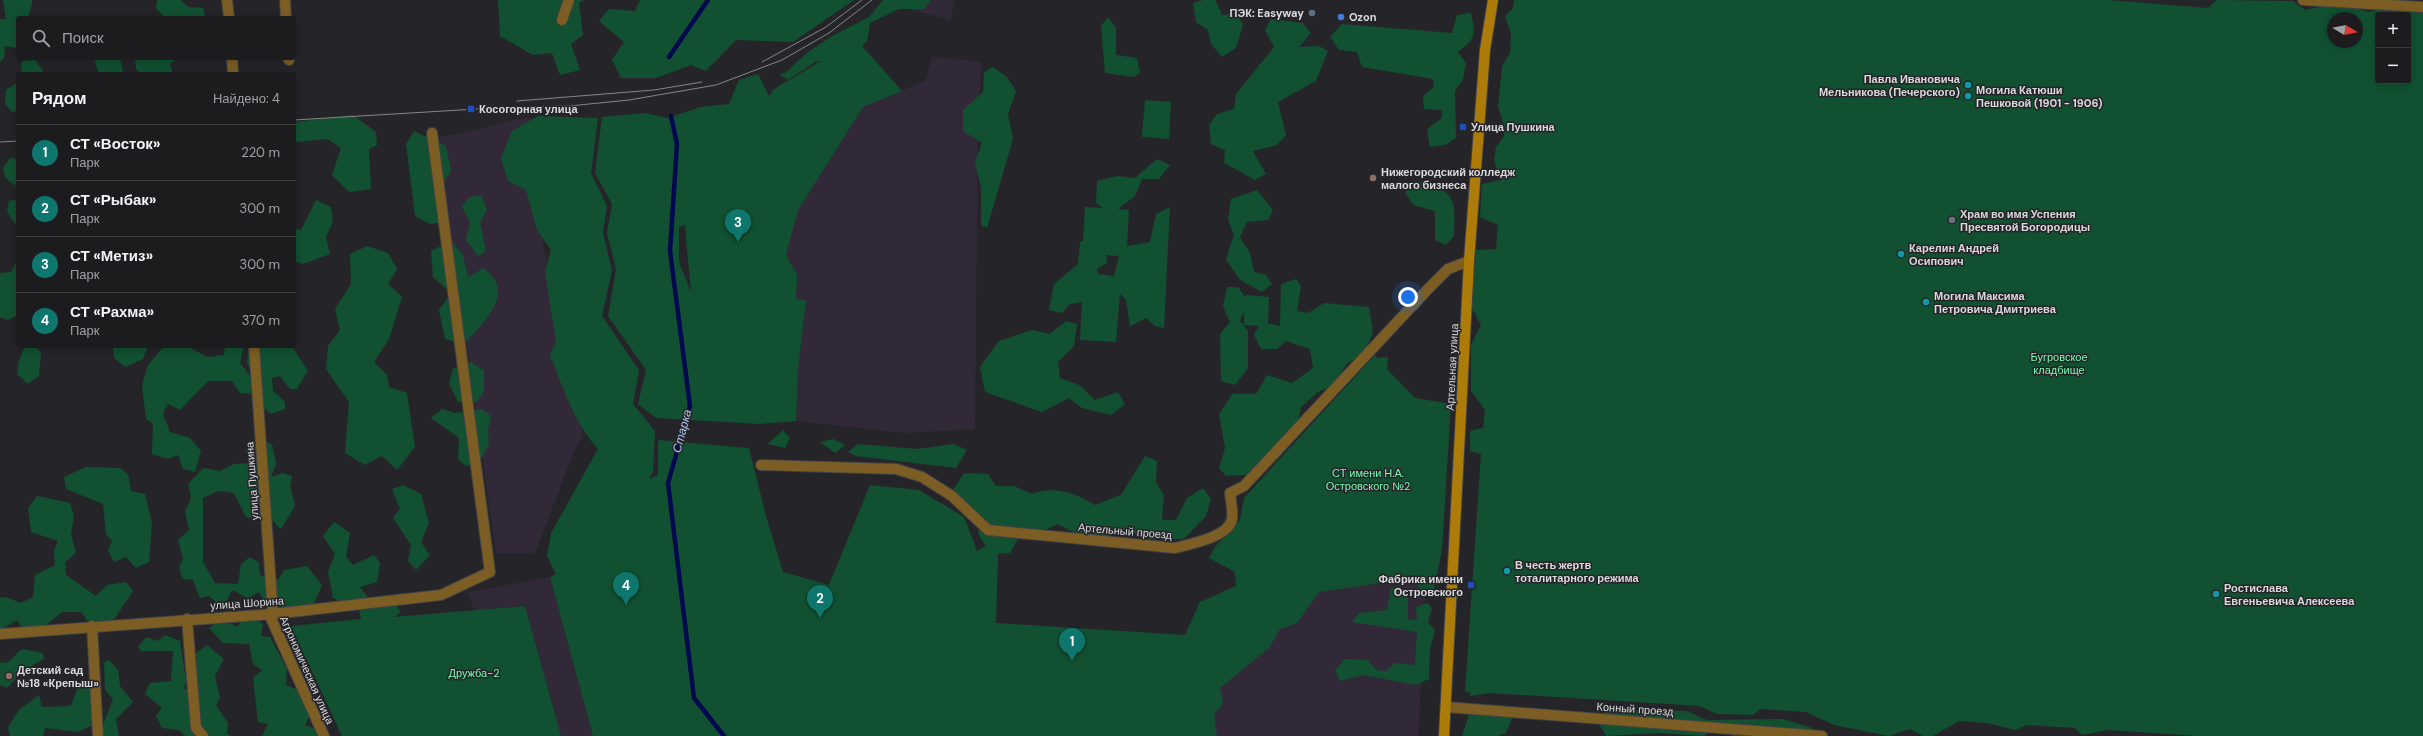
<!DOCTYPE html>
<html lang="ru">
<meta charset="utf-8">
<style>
:root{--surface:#1c1c1f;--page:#29292c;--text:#f1f3f6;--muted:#a0a1a4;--line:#3a3a3d;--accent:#0f766e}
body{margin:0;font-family:"DM Sans",sans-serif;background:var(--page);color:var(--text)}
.controls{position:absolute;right:12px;top:12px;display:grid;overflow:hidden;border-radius:4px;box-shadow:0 2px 10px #0003}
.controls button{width:36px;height:36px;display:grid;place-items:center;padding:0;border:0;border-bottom:1px solid var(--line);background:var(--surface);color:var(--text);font:20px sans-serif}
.compass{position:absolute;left:2327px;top:12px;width:36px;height:36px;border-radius:50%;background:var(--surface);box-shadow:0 2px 10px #0003;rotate:100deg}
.you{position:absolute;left:1408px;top:297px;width:14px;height:14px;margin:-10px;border:3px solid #fff;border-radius:50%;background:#1a73e8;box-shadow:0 0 0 6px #1a73e833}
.badge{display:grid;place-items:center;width:26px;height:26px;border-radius:50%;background:var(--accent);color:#fff;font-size:13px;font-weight:700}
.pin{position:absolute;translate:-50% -33px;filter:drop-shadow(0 1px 2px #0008)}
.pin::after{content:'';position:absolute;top:21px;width:14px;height:12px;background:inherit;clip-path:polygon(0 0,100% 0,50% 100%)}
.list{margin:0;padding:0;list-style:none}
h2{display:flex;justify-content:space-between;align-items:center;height:52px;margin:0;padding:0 16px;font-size:17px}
h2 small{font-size:13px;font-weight:400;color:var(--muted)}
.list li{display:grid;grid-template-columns:26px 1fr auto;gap:12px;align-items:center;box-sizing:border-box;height:56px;padding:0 16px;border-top:1px solid var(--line)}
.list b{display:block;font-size:15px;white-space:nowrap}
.list p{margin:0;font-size:13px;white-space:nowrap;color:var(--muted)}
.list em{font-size:13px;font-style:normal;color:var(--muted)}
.icon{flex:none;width:22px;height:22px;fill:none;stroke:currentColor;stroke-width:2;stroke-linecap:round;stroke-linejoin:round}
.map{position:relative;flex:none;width:2423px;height:736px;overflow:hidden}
.search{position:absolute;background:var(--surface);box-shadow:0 2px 10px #0003;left:16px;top:16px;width:280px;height:44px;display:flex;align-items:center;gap:10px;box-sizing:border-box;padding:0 14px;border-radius:4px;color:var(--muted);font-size:15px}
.panel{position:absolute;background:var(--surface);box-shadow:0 2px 10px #0003;left:16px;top:72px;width:280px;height:276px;border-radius:4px}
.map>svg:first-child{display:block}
.industrial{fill:#312938}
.green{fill:#115131;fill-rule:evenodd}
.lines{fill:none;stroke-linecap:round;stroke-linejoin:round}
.stream{stroke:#00084f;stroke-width:4.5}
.street-casing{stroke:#424246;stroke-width:12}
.secondary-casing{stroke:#424246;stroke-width:12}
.street{stroke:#7c5d24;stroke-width:10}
.secondary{stroke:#ad7c08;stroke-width:10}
.tram{stroke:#86868a;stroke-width:1}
.service-dot{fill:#5c6f8a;stroke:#252529;stroke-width:1.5}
.shop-dot{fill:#3f7fe0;stroke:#252529;stroke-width:1.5}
.culture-dot{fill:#0f9aa8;stroke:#252529;stroke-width:1.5}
.transit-dot{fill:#1a4fb4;stroke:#252529;stroke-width:1.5}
.education-dot{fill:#8d6e63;stroke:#252529;stroke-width:1.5}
.worship-dot{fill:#6b7280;stroke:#252529;stroke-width:1.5}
.labels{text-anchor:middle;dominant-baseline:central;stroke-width:3;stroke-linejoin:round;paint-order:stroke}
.poi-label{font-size:11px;font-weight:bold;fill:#dadadd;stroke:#252529;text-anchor:start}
.park-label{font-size:11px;fill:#7afcb2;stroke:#252529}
.street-label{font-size:11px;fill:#dadadd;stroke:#252529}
.water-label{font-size:12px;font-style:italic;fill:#b1c7f0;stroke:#252529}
</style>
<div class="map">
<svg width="2423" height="736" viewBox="0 0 2423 736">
<rect width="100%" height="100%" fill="#252529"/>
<!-- industrial -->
<g class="industrial">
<polygon points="918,0 955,0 950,20 912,10"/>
<polygon points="932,57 982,62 978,116 975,429 904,433 796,421 798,370 806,300 796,299 797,274 786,255 795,214 863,107 925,81"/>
<polygon points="532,118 536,132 529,177 583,436 574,451 535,554 496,553 437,137 464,133 516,119"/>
<polygon points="1427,569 1418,736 1198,736 1213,687 1313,590"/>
<polygon points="550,577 593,736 561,736 525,606 474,610 468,592"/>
</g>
<!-- green -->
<g class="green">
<path d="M3 0H32C33 7 28 11 29 18H18V48L5 46 4 58 0 62V19H6Z"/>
<polygon points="157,0 181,0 188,7 203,8 205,15 198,18 165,18 156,8"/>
<polygon points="498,0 584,0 579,3 583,35 571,44 580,70 560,75 552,53 533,55 500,36"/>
<polygon points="640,0 854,0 793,42 736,40 706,71 691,65 656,78 621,78 612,60 624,42 599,21 609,9 635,11"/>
<path d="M883 0H931L924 9H899L870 23 867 41 862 46 902 91 863 107 798 210 786 255 797 274 796 299 806 300 798 370 796 421 760 424 656 418 638 404 646 370 608 316 616 269 607 233 612 204 595 173 602 117 645 113 667 118 701 107 729 104 739 80 758 74 769 96 774 89 821 61 815 62 788 80 779 74 785 73 808 52 832 36 869 17ZM687 225 685 228 691 292 679 262V227Z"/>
<polygon points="1203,0 1215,0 1222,15 1237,14 1243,25 1236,48 1222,57 1211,44 1208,30 1196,22 1193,3"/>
<path d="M1514 0H2108L2208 8 2217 0 2293 1 2305 10 2325 6H2347L2368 12 2384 8 2423 13V736H2198L2108 730 2082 735 2075 728 2027 725 2015 730 1988 723 1959 721 1933 736H1923L1910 729 1889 736 1834 725 1806 712 1760 709 1753 715 1717 714 1700 706 1490 693 1470 696V692H1465L1481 454 1470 451V431L1483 428 1485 410 1471 391V345L1481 325 1471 306 1476 250 1496 249 1498 225 1480 217 1482 184 1501 180 1494 160 1496 147 1504 136 1505 129 1498 107 1502 66 1510 53 1511 34 1505 16 1513 8ZM2378 15H2408V81H2378ZM2333 18H2357V42H2333Z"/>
<path d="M1471 13C1476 35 1475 39 1458 52L1466 63 1463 79 1455 91 1456 138 1445 145 1430 147 1427 129 1442 118V110L1424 109 1423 96 1434 87 1433 79 1362 67 1357 52 1339 50 1330 37 1342 24 1452 33 1457 15Z"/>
<polygon points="1108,17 1116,28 1116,55 1137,58 1140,73 1134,77 1105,73 1101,26"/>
<polygon points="1271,19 1303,23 1311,33 1299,47 1319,46 1328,51 1316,81 1278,102 1286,135 1277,145 1253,151 1266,174 1255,180 1224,163 1225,150 1211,144 1209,125 1217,114 1234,109 1236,94 1274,47 1265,30"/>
<polygon points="94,58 120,58 123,71 121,74 99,74"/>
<polygon points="135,58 178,58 170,64 173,74 140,74 136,68"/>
<polygon points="35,60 45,74 21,74 22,61"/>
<polygon points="993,67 1007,77 1016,91 1008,114 1013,139 987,228 981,225 981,188 975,162 982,143 963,131 963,110 983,92 984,72"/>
<polygon points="18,82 18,111 12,112 5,104 6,90"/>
<polygon points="1145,100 1171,102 1169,139 1142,137"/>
<polygon points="353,115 376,132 377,145 369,149 371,189 349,192 332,175 341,148 327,139 296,142 294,122"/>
<path d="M538 116 598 118 591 173 607 206 603 233 612 270 602 316 639 370 633 404 655 431 653 472 649 479 658 475V440L749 448 766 516 783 572 829 585 870 485 919 490 964 517 977 551 986 546 978 534 981 517 953 490 964 473 988 474 996 486H1014L1032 494C1054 485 1076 493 1095 505L1121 495 1145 456 1157 461 1156 482 1164 496 1162 520H1176L1187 498 1203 488 1211 499 1206 516 1184 539H1149L1125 530 1104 538 1076 533 1057 524 1043 531 1023 530 1010 553 998 554 996 623 1185 635 1200 602 1236 586 1235 572 1209 558 1215 547 1240 520 1244 498 1375 355 1377 358 1388 357 1387 369 1415 398 1451 404 1442 550 1434 589 1421 594 1415 578 1319 592 1297 623 1280 629 1269 648 1220 688 1223 703 1214 715 1217 736H593L550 577 556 574 547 556 551 533 598 449C574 423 563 387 550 355L556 342 545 271 551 250 537 230 526 190 508 181 501 158 512 131Z"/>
<polygon points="414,131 446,146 451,171 437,190 442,222 430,224 415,216 406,144"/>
<polygon points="10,158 18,159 18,184 14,185 5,177 3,168"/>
<path d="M1157 159 1170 165 1159 179H1142L1135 196 1118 209 1129 210 1127 246 1150 242 1156 214 1170 207 1164 328 1155 326 1146 318 1130 326 1126 300 1120 294 1116 342 1080 340 1082 302 1070 304 1062 313 1049 310 1054 284 1078 264 1080 242 1083 241 1085 207 1103 208 1096 203 1097 181 1117 176 1135 178ZM1106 255 1119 256 1114 276 1098 274 1097 269 1107 263Z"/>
<path d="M1415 181C1455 191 1456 196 1454 236L1446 245 1435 240V211L1413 205 1405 192Z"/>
<polygon points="1257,190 1273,210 1268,220 1247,222 1240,237 1250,253 1254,272 1266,275 1272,284 1262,292 1239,279 1226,259 1234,235 1228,219 1231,199"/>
<polygon points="481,195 487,209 480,223 486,251 478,256 466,240 470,223 462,206 470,197"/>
<polygon points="18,199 18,224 16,225 7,212 9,201"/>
<polygon points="316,200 331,207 333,221 326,237 330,254 303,264 294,261 294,229 301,230"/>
<path d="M451 241 463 255 468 277 484 268C488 272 494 277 496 282 506 303 477 331 463 344L445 339 439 310 451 293 433 277 431 251Z"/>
<polygon points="367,246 388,253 397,269 388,284 402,297 389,339 374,362 387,375 389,387 407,393 415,447 397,470 382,456 365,465 345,453 349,402 326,369 328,346 340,330 335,309 351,284 350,254"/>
<polygon points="15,264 18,265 18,315 8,320 0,317 0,273 11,272"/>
<polygon points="1296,279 1301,286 1297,311 1308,313 1324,303 1369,307 1373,332 1364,355 1347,363 1334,385 1318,392 1301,407 1298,424 1261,474 1226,476 1219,468 1225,448 1219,414 1232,394 1256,394 1267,375 1292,383 1313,368 1310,349 1286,341 1277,349 1261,349 1254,335 1259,326 1244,325 1244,311 1240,321 1248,331 1248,368 1235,385 1221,381 1220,334 1230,322 1223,306 1227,287 1238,287 1245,297 1246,295 1269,297 1268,323 1280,326 1281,284"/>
<polygon points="1066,321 1077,324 1074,346 1058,362 1060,378 1079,385 1095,400 1118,392 1125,404 1111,415 1082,408 1069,398 1042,412 985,392 980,367 999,341 1032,330 1050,334"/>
<polygon points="25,346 36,346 41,353 39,376 28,384 17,374 19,360"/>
<polygon points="113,346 148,346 143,359 125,367 114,358"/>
<polygon points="164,346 186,346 208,357 224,355 225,346 244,346 240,363 254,381 250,394 240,393 232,381 208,381 180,410 168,404 163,414 170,432 190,438 201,451 195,472 183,469 178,455 168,459 152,454 153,424 146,419 142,385 148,365"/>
<polygon points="253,346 268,346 268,348 293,348 308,371 297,389 290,389 280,376 272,378 273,391 285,402 285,409 271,414 261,406 260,379 247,364 248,351"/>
<polygon points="471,362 484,371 484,391 477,402 458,402 449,383 453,369"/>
<polygon points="442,409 455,413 482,409 491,416 488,431 489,444 480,461 466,466 458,459 459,438 431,418"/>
<polygon points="783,430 790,438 785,448 768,444"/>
<polygon points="258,439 272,444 276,464 271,477 283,473 292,476 290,486 295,506 281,529 276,525 268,514 257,519 246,517 234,493 218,491 203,498 203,562 215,583 238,584 241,564 250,557 259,563 260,575 278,580 284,570 307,566 322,585 313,606 293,615 280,606 268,608 259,592 248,598 232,590 227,600 218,604 209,596 200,598 193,580 183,579 179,568 183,558 178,540 189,530 185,511 191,498 188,484 203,468 220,471 234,464 251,463 245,451"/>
<polygon points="833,439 845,445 835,453 820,442"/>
<polygon points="858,444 917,449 954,444 967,450 956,468 856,456 848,452"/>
<polygon points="86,467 120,468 128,474 131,491 145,494 152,524 149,562 136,568 126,557 114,562 108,550 112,541 106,534 103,504 66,489 64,477"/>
<polygon points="403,485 421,494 429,523 421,542 430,555 416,570 408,561 411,545 393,518 400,509 392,489"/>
<polygon points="37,496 70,503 74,516 71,534 76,553 65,562 66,575 96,596 107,585 126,582 133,591 113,621 90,624 81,612 62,612 44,627 24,630 17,620 0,630 0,598 6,597 21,603 33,597 35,575 55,565 54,551 58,541 31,532 28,508"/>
<polygon points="334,522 350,533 346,557 353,565 374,555 380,563 377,582 360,587 376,608 395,603 401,612 394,617 525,606 561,736 342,736 291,626 361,619 359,610 333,598 328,572 335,554 323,536"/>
<polygon points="1399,586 1408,598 1408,620 1417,620 1416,607 1428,603 1432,609 1428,622 1435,630 1430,649 1429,679 1415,685 1364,675 1340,681 1335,670 1345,659 1368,660 1376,670 1386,671 1395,663 1415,665 1417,632 1352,622 1359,613 1387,610 1391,588"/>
<polygon points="244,613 252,613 263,625 261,636 270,637 287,669 286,685 301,691 311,713 305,725 319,730 319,736 262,736 268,724 258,722 253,678 262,670 253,664 249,644 223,643 209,628 221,619 238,627"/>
<polygon points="165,635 180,641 186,681 184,689 198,691 196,653 207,645 224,659 215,676 220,698 216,705 228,723 227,734 232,736 185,736 179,730 162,728 156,716 162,708 145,694 150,683 171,681 173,651 141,651 138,647 146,637 158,641"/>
<polygon points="22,649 43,653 44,659 24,670 7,688 0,685 0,662 7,663"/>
<polygon points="109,660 118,670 120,686 133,702 116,719 119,736 101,736 100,733 113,699 105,690 104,662"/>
<polygon points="80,681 91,686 93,725 78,732 45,728 43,736 10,736 8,727 19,710 39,695 42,707 71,706"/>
<polygon points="1501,705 1513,716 1506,733 1497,736 1462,736 1470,712"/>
<polygon points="1607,710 1686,711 1707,720 1783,719 1812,728 1814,736 1733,736 1715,728 1704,736 1658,733 1606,736 1598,722"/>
</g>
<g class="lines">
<!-- stream -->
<g class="stream">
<polyline points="669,57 708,0"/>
<polyline points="671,116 677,144 670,251 690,406 668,483 694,698 724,736"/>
</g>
<!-- street casing -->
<g class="street-casing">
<g id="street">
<polyline points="227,0 229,18"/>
<polyline points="285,0 286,18"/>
<polyline points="2303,0 2423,7"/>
<polyline points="562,20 569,0"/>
<polyline points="232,58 233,74"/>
<polyline points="288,58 289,60"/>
<polyline points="254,346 273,614"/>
<path d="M761 465 896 469 922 477 952 496 988 530 1175 548C1190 544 1229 537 1232 519 1233 511 1231 501 1230 493L1244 486 1428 289 1448 269 1469 261"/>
<polyline points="269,614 324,736"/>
<polyline points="187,619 196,728 203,736"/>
<polyline points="92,626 98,736"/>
<polyline points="0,634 273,614 441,595 490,572 432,133"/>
<polyline points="1446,707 1822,736"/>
</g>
</g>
<!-- secondary casing -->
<g class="secondary-casing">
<polyline id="secondary" points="1444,736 1469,261 1485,50 1493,0"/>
</g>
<!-- street -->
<use href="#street" class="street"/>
<!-- secondary -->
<use href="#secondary" class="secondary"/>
<!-- tram -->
<g class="tram">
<polyline points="762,62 826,27 862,0"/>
<polyline points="517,101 654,90 702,82"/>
<polyline points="294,120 510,107 569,106 629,100 716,85 782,60 829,33 872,0"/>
<polyline points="0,142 18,141"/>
</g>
</g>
<!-- markers -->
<circle class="service-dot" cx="1312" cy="13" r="4"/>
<circle class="shop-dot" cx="1341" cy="17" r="4"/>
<g class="culture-dot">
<circle cx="1968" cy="85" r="4"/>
<circle cx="1968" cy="96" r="4"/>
<circle cx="1901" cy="254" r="4"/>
<circle cx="1926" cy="302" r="4"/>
<circle cx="1507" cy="571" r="4"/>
<circle cx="2216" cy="594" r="4"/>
</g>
<g class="transit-dot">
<rect x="467" y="105" width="8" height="8" rx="2"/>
<rect x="1459" y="123" width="8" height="8" rx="2"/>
<rect x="1467" y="581" width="8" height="8" rx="2"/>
</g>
<g class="education-dot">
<circle cx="1373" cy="178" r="4"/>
<circle cx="9" cy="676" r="4"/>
</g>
<circle class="worship-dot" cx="1952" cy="220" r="4"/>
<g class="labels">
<!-- poi labels -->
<g class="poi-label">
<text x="1304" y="13" text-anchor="end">ПЭК: Easyway</text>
<text x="1349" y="17">Ozon</text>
<text x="1960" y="79" text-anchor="end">Павла Ивановича<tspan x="1960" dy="13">Мельникова (Печерского)</tspan></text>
<text x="1976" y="90">Могила Катюши<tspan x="1976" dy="13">Пешковой (1901 - 1906)</tspan></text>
<text x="479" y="109">Косогорная улица</text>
<text x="1471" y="127">Улица Пушкина</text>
<text x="1381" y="172">Нижегородский колледж<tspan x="1381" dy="13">малого бизнеса</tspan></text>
<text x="1960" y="214">Храм во имя Успения<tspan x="1960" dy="13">Пресвятой Богородицы</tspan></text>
<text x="1909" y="248">Карелин Андрей<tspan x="1909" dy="13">Осипович</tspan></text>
<text x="1934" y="296">Могила Максима<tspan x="1934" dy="13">Петровича Дмитриева</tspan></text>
<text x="1515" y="565">В честь жертв<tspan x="1515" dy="13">тоталитарного режима</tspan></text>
<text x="1463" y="579" text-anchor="end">Фабрика имени<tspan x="1463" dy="13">Островского</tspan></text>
<text x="2224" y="588">Ростислава<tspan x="2224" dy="13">Евгеньевича Алексеева</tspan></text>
<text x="17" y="670">Детский сад<tspan x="17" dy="13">№18 «Крепыш»</tspan></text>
</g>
<!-- park labels -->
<g class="park-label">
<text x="2059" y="357">Бугровское<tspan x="2059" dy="13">кладбище</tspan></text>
<text x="1368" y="473">СТ имени Н.А.<tspan x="1368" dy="13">Островского №2</tspan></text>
<text x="474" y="673">Дружба-2</text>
</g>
<!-- street labels -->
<g class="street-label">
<text transform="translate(1452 367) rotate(-87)">Артельная улица</text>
<text transform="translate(252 481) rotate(-94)">улица Пушкина</text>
<text transform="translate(1125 531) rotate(5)">Артельный проезд</text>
<text transform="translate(247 603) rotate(-4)">улица Шорина</text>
<text transform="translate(307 670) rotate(66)">Агрономическая улица</text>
<text transform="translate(1635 709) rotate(4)">Конный проезд</text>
</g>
<!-- water labels -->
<g class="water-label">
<text transform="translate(682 431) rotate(-75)">Старка</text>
</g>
</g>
</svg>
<div class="controls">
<button>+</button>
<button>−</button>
</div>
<svg class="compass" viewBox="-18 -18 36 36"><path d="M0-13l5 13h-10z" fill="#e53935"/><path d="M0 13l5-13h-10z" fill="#a0a1a4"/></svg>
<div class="you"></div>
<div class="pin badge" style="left:1072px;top:661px">1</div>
<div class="pin badge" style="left:820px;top:618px">2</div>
<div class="pin badge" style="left:738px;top:242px">3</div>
<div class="pin badge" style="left:626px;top:605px">4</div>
<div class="search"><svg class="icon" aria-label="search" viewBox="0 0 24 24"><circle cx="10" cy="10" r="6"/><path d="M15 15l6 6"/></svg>Поиск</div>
<section class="panel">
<h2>Рядом<small>Найдено: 4</small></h2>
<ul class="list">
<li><span class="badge">1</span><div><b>СТ «Восток»</b><p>Парк</p></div><em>220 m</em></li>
<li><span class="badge">2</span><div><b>СТ «Рыбак»</b><p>Парк</p></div><em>300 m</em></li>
<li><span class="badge">3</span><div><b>СТ «Метиз»</b><p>Парк</p></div><em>300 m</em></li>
<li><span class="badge">4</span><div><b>СТ «Рахма»</b><p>Парк</p></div><em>370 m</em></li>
</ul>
</section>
</div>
